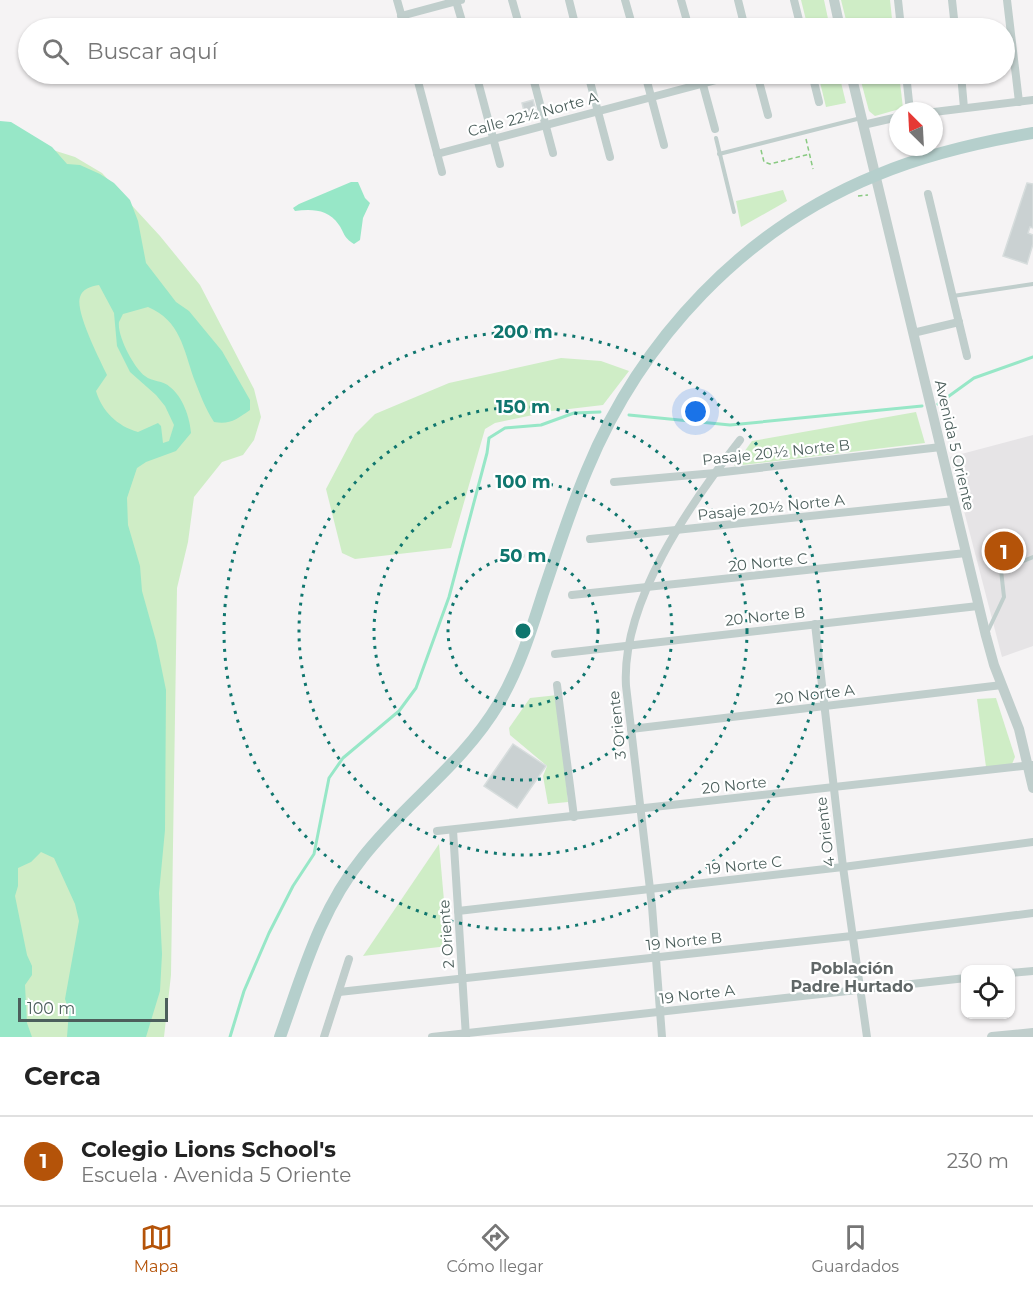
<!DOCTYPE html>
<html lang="es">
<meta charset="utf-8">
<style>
:root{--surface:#fff;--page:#f6f6f6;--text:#222;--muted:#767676;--line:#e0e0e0;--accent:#b45309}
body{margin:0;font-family:Montserrat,sans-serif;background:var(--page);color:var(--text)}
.controls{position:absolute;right:18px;bottom:18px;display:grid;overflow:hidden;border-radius:12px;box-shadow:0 2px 4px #0004}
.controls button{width:54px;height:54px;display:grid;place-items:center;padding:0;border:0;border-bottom:2px solid var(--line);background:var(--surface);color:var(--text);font:30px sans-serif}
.compass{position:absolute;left:889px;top:102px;width:54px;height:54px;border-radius:50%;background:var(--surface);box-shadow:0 2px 4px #0004;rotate:336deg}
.scale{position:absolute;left:18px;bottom:15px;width:150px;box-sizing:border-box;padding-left:6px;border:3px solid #4c5f5c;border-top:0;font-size:16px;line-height:21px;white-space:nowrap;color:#4c5f5c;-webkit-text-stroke:4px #fff;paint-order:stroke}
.you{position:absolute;left:696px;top:412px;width:21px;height:21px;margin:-15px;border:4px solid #fff;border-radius:50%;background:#1a73e8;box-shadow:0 0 0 9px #1a73e833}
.badge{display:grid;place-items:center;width:39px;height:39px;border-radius:50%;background:var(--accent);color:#fff;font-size:20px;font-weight:700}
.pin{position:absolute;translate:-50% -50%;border:3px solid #fff;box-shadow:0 2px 6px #0006}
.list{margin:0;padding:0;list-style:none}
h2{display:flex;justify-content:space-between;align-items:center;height:78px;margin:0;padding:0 24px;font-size:26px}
h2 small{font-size:20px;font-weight:400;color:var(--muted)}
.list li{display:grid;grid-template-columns:39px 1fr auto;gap:18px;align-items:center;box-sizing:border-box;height:90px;padding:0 24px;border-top:2px solid var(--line)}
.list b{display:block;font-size:22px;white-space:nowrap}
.list p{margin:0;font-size:20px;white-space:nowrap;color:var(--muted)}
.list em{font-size:20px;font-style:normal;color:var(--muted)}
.icon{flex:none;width:33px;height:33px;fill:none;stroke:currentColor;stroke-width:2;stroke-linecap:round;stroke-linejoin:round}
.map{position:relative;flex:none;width:1033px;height:1037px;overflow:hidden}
.search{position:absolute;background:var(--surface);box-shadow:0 2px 4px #0004;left:18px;right:18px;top:18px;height:66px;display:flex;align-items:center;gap:15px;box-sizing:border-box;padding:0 21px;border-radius:33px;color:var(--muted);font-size:22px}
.sheet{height:168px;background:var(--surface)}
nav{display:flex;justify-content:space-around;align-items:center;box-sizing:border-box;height:84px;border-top:2px solid var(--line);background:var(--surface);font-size:16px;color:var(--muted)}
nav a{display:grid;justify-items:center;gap:3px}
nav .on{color:var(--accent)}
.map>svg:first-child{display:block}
.education{fill:#e6e4e6}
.green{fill:#cfedc6}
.water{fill:#97e7c7;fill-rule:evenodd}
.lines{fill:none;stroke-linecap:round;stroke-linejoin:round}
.stream{stroke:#97e7c7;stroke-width:3}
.building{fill:#cad1d2;stroke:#d7dddd;stroke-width:1.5}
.path{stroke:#88c981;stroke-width:1.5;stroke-dasharray:4.5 3;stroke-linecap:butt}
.service{stroke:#c0cecc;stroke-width:4}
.minor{stroke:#c0cecc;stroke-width:8}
.tertiary{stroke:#c0cecc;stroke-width:10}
.primary{stroke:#b5cfcc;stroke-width:12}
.ring{fill:none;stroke:#0f766e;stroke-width:3;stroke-dasharray:3 6}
.labels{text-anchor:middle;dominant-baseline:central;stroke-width:4.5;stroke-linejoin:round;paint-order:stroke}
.street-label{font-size:15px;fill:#4c5f5c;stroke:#fff}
.neighbourhood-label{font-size:16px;font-weight:bold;fill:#606767;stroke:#fff}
.centre{fill:#0f766e;stroke:#fff;stroke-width:3}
.ring-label{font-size:18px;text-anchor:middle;font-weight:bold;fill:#0f766e;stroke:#fff;stroke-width:4.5;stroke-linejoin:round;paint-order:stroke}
</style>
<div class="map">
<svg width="1033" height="1037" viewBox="0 0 1033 1037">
<rect width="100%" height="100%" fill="#f5f3f4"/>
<!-- education -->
<polygon class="education" points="1033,435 1033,646 1002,657 950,457"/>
<!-- green -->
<g class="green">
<polygon points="801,0 824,0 830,28 808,28"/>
<polygon points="841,0 890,0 893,28 848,28"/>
<polygon points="818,74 839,74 846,103 826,107"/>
<polygon points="859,74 899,74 903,108 875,116 869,111"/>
<polygon points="0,126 56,151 75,157 102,173 160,236 200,285 254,389 261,417 254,440 243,455 222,462 194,497 188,542 177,588 171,975 164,1037 0,1037"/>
<polygon points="783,190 787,201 741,227 736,201"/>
<polygon points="561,358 601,361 629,371 603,405 552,411 495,423 485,429 451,548 355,559 342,553 326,489 355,434 375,414 449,383"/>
<polygon points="916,412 925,443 734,466 752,441"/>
<polygon points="558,695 568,802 548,804 543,776 547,766 510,735 509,728 530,698"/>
<polygon points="996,698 1015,757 1012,764 986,767 977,699"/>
<polygon points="439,844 448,946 363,956"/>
</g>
<!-- water -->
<g class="water">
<path d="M0 121 11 122 52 147 67 164 80 165 100 174 114 183 130 200 138 221 146 263 176 302 189 311 222 351 250 400V410C237 419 230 425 214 422 205 408 200 394 194 379 184 350 180 320 148 307L123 314C123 314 119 322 119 322 117 336 134 368 145 376 152 382 163 380 170 387 183 397 190 418 191 433L176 451 146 462 137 468 127 498 128 525 140 566 142 591 156 641 166 690 165 830 159 893 162 954 160 991 146 1037H67L69 1011 65 999 79 921 75 904 54 858 41 852 31 862 18 868V886L15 896 27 955 32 966V975L25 985 27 1023 32 1037H0ZM99 285 114 313 117 346 130 372 156 395 165 406 174 425 169 441 163 443 161 426 158 423 138 432C117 426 102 411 96 391L107 375C100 360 75 312 80 297 82 289 91 286 99 285Z"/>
<path d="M351 182H358L365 198 370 203 363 218 360 240 354 244C343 237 345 234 339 225 328 209 312 209 295 211L293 208 299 204Z"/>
</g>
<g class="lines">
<!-- stream -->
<g class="stream">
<polyline points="938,404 974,378 1033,357"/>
<polyline points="629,415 730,425 922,406"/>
<polyline points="230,1037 244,991 269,933 293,886 314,854 329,778 343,758 399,711 416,688 449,597 487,453 489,438 505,428 541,425 574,413 600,412"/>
</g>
</g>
<!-- building -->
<g class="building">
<polygon points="533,100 537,116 526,119 522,103"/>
<polygon points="1027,183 1033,184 1033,228 1030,227 1028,233 1033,235 1033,244 1027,264 1003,256"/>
<polygon points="513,744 546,766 517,808 484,786"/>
</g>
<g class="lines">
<!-- path -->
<g class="path">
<polyline points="806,139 813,169"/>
<polyline points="761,150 764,162 770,164 810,154"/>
<polyline points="858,196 868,195"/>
</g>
<!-- service -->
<g class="service">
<polyline points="716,138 734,212"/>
<polyline points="719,154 861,118"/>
<polyline points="953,296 1033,284"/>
<polyline points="987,633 1004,597 1001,570 1033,557"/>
</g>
<!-- minor -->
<g class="minor">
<polyline points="397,0 405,28"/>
<polyline points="512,0 520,28"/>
<polyline points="569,0 576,28"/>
<polyline points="625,0 633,28"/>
<polyline points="681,0 689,28"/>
<polyline points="738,0 745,28"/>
<polyline points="794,0 801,28"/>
<polyline points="898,0 901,28"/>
<polyline points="952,0 955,28"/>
<polyline points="1007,0 1019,102"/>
<polyline points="456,1 464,28"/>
<polyline points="401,16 461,0"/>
<polyline points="416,74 442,172"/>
<polyline points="476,74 500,164"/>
<polyline points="532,74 553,153"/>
<polyline points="588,74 610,157"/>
<polyline points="645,74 664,145"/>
<polyline points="700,74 715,129"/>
<polyline points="757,74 768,115"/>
<polyline points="812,74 819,102"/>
<polyline points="906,74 910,111"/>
<polyline points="961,74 964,108"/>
<polyline points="934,112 1033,100"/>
<polyline points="863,125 898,117"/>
<polyline points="437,154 739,74"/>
<polyline points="928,194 967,356"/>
<polyline points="913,333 959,322"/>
<polyline points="614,482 715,473 941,447"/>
<polyline points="590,539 954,501"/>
<polyline points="572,595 966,553"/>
<polyline points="815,624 843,867 867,1037"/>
<polyline points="555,654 978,606"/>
<polyline points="557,685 574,817"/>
<polyline points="631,729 1002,685"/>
<polyline points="453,830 466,1037"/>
<polyline points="437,831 1032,765"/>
<polyline points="458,911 843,867 1033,842"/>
<polyline points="1010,973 1033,971"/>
<polyline points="339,992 852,936 1033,913"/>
<polyline points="324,1037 349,959"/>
<polyline points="432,1037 966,978"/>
<path d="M662 1037 652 906 626 686C621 602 690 504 740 440"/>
</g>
<!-- tertiary -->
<g class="tertiary">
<polyline points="834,0 840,28"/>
<polyline points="851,74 986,636 994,665 1019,729 1033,788"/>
<polyline points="992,1037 1033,1033"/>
</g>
<!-- primary -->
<path class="primary" d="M280 1037C303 973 320 910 363 857 406 802 463 764 499 703 519 669 531 631 543 593 557 552 570 510 587 470 641 339 744 229 877 175 927 154 980 142 1033 133"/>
</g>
<!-- distance rings -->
<g class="ring">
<circle cx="523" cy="631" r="75"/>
<circle cx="523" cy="631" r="149"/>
<circle cx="523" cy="631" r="224"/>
<circle cx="523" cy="631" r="299"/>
</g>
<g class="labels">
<!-- street labels -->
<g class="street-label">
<text transform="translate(533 114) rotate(-15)">Calle 22½ Norte A</text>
<text transform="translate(955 445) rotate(77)">Avenida 5 Oriente</text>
<text transform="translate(776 452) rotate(-6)">Pasaje 20½ Norte B</text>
<text transform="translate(771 507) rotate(-6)">Pasaje 20½ Norte A</text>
<text transform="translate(768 562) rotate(-6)">20 Norte C</text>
<text transform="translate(765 616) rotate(-6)">20 Norte B</text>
<text transform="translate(815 694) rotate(-7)">20 Norte A</text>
<text transform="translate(617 725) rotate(-96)">3 Oriente</text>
<text transform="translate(734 785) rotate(-6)">20 Norte</text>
<text transform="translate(825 832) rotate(-97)">4 Oriente</text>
<text transform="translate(744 865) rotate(-6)">19 Norte C</text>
<text transform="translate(446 934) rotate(-94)">2 Oriente</text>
<text transform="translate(684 941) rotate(-6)">19 Norte B</text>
<text transform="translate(697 994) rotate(-7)">19 Norte A</text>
</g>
<!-- neighbourhood labels -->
<g class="neighbourhood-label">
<text x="852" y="968">Población<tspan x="852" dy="18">Padre Hurtado</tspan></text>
</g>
</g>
<circle cx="523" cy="631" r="9" class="centre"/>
<g class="ring-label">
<text x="523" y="338">200 m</text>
<text x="523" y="413">150 m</text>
<text x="523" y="488">100 m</text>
<text x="523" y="562">50 m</text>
</g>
</svg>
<div class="controls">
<button><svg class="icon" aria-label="locate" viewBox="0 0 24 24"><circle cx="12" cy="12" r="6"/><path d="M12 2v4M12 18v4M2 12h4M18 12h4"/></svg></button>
</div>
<svg class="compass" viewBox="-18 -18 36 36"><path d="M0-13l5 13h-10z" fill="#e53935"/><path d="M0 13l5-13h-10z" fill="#767676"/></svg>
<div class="scale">100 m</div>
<div class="you"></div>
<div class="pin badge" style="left:1004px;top:551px">1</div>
<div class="search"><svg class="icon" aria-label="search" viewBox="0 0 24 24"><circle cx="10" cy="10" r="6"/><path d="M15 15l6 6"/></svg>Buscar aquí</div>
</div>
<section class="sheet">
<h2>Cerca<small></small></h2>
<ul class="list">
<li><span class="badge">1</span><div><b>Colegio Lions School's</b><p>Escuela · Avenida 5 Oriente</p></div><em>230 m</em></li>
</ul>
</section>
<nav>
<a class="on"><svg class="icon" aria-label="map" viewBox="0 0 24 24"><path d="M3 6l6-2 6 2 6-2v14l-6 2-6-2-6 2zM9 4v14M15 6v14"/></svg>Mapa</a>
<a><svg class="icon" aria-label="directions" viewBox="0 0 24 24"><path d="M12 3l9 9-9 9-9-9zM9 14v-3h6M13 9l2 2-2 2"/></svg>Cómo llegar</a>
<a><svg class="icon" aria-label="saved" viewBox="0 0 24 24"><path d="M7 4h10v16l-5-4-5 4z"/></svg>Guardados</a>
</nav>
